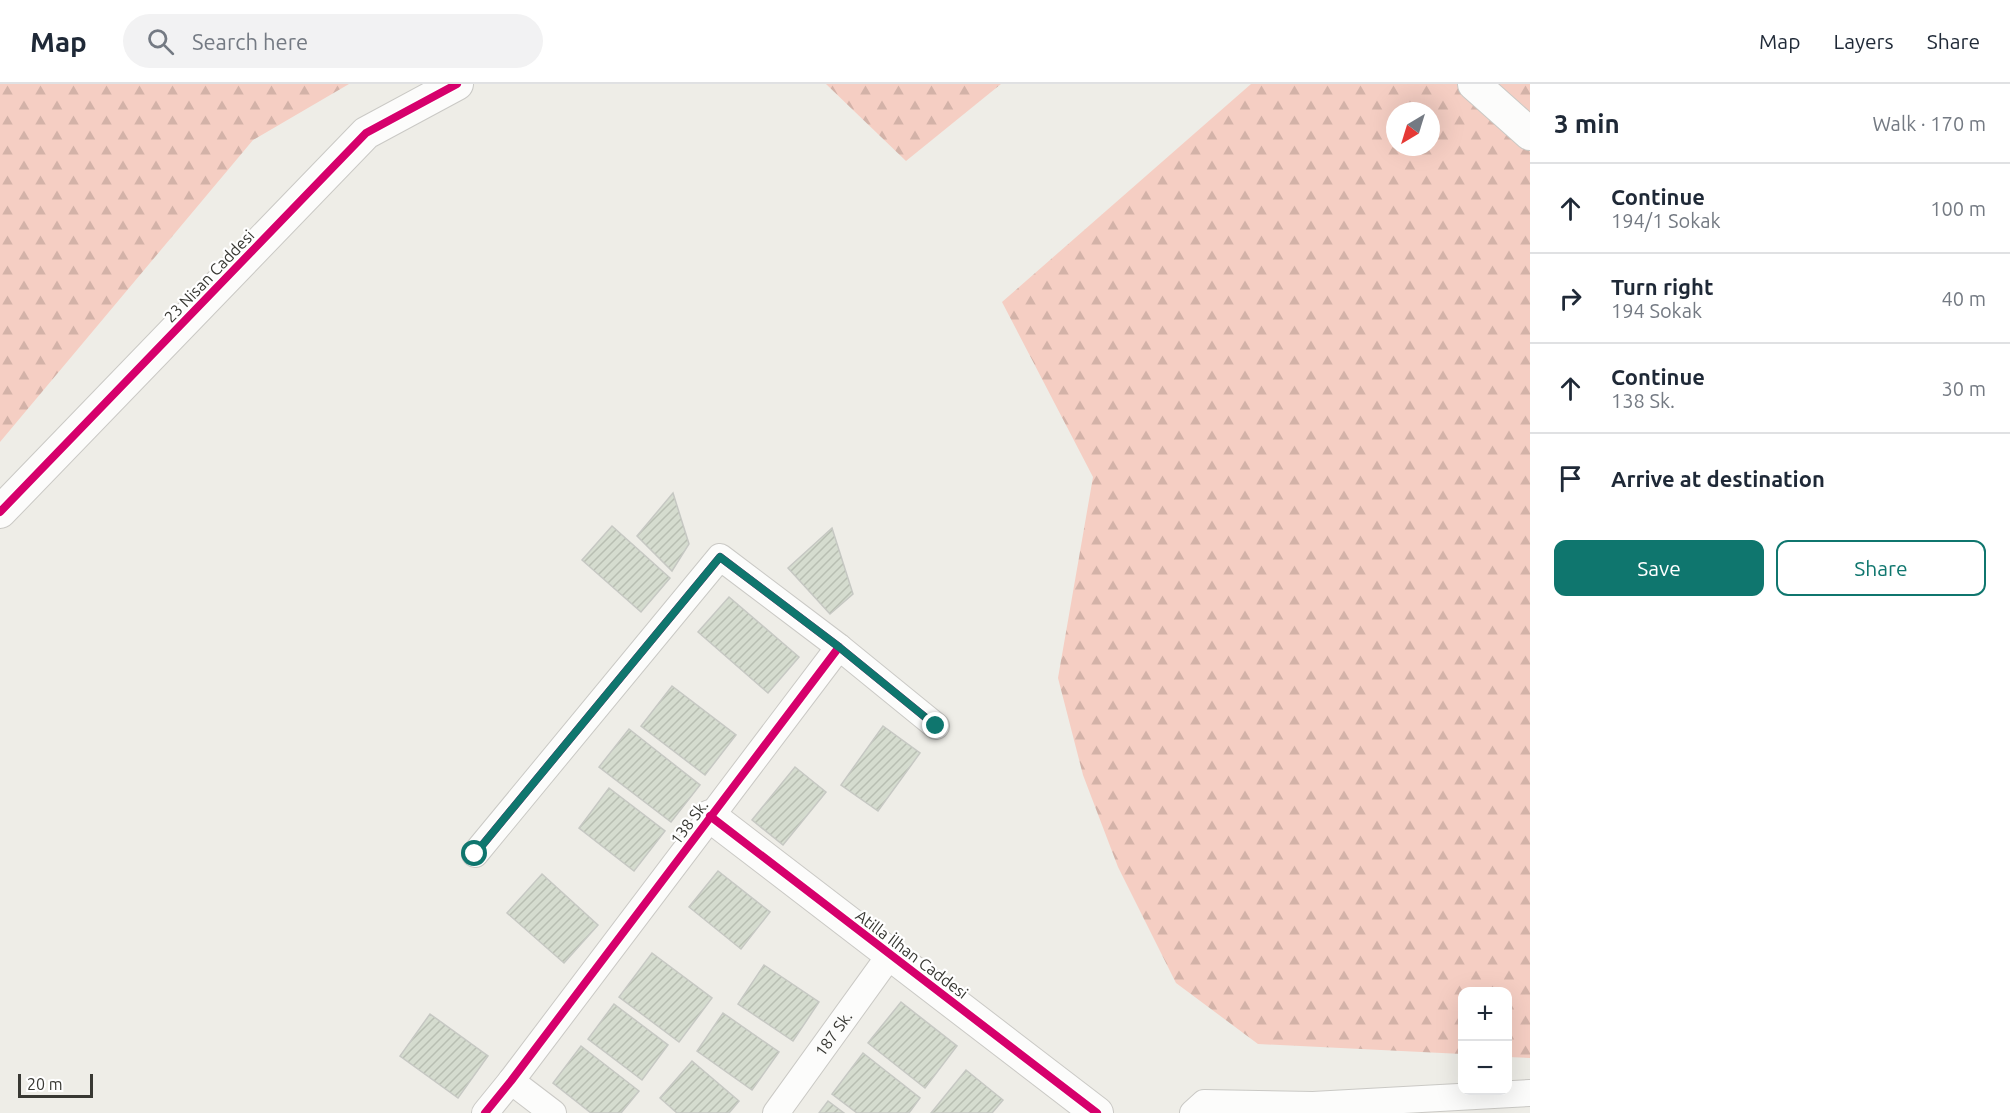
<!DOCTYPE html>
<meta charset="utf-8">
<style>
:root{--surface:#fff;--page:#f2f2f3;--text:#1f2937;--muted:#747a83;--line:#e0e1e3;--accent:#0f766e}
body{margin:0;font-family:Ubuntu,sans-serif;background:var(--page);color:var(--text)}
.controls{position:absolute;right:18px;bottom:18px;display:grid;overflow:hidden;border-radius:12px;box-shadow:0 6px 24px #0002}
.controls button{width:54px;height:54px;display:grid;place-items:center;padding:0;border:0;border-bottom:2px solid var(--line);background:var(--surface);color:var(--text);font:30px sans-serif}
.compass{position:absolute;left:1386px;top:18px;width:54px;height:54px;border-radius:50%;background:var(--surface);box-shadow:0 6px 24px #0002;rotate:218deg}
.scale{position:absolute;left:18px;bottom:15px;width:75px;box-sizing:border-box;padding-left:6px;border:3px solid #383833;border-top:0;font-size:16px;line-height:21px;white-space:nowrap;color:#383833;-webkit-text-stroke:4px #fff;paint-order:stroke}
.stop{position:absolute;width:18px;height:18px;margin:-14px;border:4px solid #0f766e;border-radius:50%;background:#fff}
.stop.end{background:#0f766e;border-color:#fff;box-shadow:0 2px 6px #0008}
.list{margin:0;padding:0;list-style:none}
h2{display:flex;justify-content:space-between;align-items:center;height:78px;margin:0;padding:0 24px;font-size:26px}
h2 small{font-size:20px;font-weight:400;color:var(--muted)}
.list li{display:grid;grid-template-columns:39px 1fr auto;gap:18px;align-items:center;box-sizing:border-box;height:90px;padding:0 24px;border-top:2px solid var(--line)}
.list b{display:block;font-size:22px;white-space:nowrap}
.list p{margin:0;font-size:20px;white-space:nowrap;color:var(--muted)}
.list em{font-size:20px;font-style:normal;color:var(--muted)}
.actions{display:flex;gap:12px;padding:18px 24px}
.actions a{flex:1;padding:14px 0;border:2px solid var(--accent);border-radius:12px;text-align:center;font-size:21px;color:var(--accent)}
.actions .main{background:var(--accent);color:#fff}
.icon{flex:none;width:33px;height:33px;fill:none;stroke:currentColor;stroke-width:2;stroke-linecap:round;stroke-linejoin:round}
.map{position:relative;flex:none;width:1530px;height:1029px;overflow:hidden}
header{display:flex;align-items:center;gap:36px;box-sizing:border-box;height:84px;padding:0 30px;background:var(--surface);border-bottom:2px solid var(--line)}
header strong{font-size:28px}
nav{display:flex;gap:33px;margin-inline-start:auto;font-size:21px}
.search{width:420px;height:54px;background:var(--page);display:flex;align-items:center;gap:15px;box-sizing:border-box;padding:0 21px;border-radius:33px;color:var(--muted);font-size:22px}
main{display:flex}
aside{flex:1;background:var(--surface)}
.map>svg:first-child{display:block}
.forest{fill:url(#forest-firs);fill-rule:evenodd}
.building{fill:url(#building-hatch);stroke:#c6c8c3;stroke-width:1.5}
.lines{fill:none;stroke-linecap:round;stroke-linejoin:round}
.minor-casing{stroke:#cac9c5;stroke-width:28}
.tertiary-casing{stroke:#cac9c5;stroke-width:34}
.minor{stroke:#fcfcfb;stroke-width:26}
.tertiary{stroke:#fcfcfb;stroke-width:32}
.cycleway-casing{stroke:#fff;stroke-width:11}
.cycleway{stroke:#d6006c;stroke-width:8}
.route{stroke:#0f766e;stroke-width:8}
.labels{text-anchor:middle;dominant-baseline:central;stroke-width:4.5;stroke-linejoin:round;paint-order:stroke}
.street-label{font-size:16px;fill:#383833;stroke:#fff}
</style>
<header>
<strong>Map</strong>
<div class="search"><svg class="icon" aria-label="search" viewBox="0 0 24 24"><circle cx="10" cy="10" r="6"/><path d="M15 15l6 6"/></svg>Search here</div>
<nav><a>Map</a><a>Layers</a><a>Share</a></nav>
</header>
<main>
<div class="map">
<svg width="1530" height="1029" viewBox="0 0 1530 1029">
<defs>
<pattern id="forest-firs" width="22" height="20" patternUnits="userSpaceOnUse" patternTransform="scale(1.5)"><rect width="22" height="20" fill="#f5cec3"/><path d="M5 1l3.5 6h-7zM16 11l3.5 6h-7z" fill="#d3b2a8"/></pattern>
<pattern id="building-hatch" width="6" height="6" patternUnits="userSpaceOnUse" patternTransform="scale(1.5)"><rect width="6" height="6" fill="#d5dccf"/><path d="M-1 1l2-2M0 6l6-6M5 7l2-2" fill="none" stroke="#b8beb2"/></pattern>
</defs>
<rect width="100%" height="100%" fill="#eeede7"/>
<!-- forest -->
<g class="forest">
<polygon points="0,0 349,0 253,56 0,358"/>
<polygon points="826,0 1001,0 906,77"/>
<path d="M1251 0H1530V974L1508 973V908H1462V970L1258 960 1176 899 1118 783 1083 691 1058 594 1093 393 1002 218ZM1395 27H1431V63H1395Z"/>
</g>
<!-- building -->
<g class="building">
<polygon points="673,409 689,460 672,487 637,452"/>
<polygon points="612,442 670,494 641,528 582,476"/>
<polygon points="832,444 853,510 830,530 788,484"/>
<polygon points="729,513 799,573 768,609 698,548"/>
<polygon points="672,602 736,651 705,691 641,642"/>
<polygon points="883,642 920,669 878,727 841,701"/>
<polygon points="629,645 700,701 671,738 599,683"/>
<polygon points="795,683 826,708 783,761 752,736"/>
<polygon points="609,704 665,747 634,787 579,744"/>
<polygon points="718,787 770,828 741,865 689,823"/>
<polygon points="542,790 598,841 564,879 507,829"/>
<polygon points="652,869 712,914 679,958 619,913"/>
<polygon points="764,881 819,918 793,957 738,920"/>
<polygon points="901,918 957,962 925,1004 868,959"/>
<polygon points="614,920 668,961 642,996 588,955"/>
<polygon points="723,929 779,968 752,1006 697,967"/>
<polygon points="430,930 488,972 458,1014 400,972"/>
<polygon points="581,962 639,1007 621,1029 591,1029 553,999"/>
<polygon points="863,969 920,1014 909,1029 857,1029 832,1010"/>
<polygon points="692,977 739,1017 729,1029 677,1029 660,1014"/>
<polygon points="966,986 1003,1016 992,1029 931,1029"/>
<polygon points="828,1017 844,1029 819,1029"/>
</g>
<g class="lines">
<!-- minor casing -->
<g class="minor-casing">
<g id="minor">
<polyline points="475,770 720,473 839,563"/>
<polyline points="511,997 553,1029"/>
<polyline points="485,1029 511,997 839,563 936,642"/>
<path id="s1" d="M776 1029 890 871"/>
<polyline points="1193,1029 1204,1019 1313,1021 1530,1009"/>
</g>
</g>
<!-- tertiary casing -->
<g class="tertiary-casing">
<g id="tertiary">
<polyline points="1474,0 1530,50"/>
<polyline points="0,428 366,49 457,0"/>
<polyline points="710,732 1097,1029"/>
</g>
</g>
<!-- minor -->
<use href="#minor" class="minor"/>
<!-- tertiary -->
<use href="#tertiary" class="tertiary"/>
<!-- cycleway casing -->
<g class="cycleway-casing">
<g id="cycleway">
<polyline points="0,428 366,49 457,0"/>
<polyline points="710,732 1097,1029"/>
<polyline points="475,770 720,473 839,563"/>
<polyline points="485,1029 511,997 839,563 936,642"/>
</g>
</g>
<!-- cycleway -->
<use href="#cycleway" class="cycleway"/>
</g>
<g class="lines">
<!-- route -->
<polyline class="route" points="475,770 720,473 839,563 936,642"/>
</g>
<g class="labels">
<!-- street labels -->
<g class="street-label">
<text transform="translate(209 192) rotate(-46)">23 Nisan Caddesi</text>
<text transform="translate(689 738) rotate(-53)">138 Sk.</text>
<text transform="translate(912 870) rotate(37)">Atilla İlhan Caddesi</text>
<text stroke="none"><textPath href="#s1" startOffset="98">187 Sk.</textPath></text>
</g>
</g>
</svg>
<div class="controls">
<button>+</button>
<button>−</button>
</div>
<svg class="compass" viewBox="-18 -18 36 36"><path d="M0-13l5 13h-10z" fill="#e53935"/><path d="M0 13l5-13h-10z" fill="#747a83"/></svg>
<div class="scale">20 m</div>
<div class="stop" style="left:475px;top:770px"></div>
<div class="stop end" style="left:936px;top:642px"></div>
</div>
<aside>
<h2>3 min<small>Walk · 170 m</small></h2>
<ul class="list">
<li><svg class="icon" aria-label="ahead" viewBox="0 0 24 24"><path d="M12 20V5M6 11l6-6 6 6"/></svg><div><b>Continue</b><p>194/1 Sokak</p></div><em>100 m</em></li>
<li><svg class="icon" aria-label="right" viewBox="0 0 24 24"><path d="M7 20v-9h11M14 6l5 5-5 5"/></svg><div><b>Turn right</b><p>194 Sokak</p></div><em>40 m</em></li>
<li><svg class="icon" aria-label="ahead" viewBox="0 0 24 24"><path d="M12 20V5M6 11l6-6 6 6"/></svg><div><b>Continue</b><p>138 Sk.</p></div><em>30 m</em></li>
<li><svg class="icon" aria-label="arrive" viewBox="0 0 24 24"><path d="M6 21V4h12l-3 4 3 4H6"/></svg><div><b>Arrive at destination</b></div></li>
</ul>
<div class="actions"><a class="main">Save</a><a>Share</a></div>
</aside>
</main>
